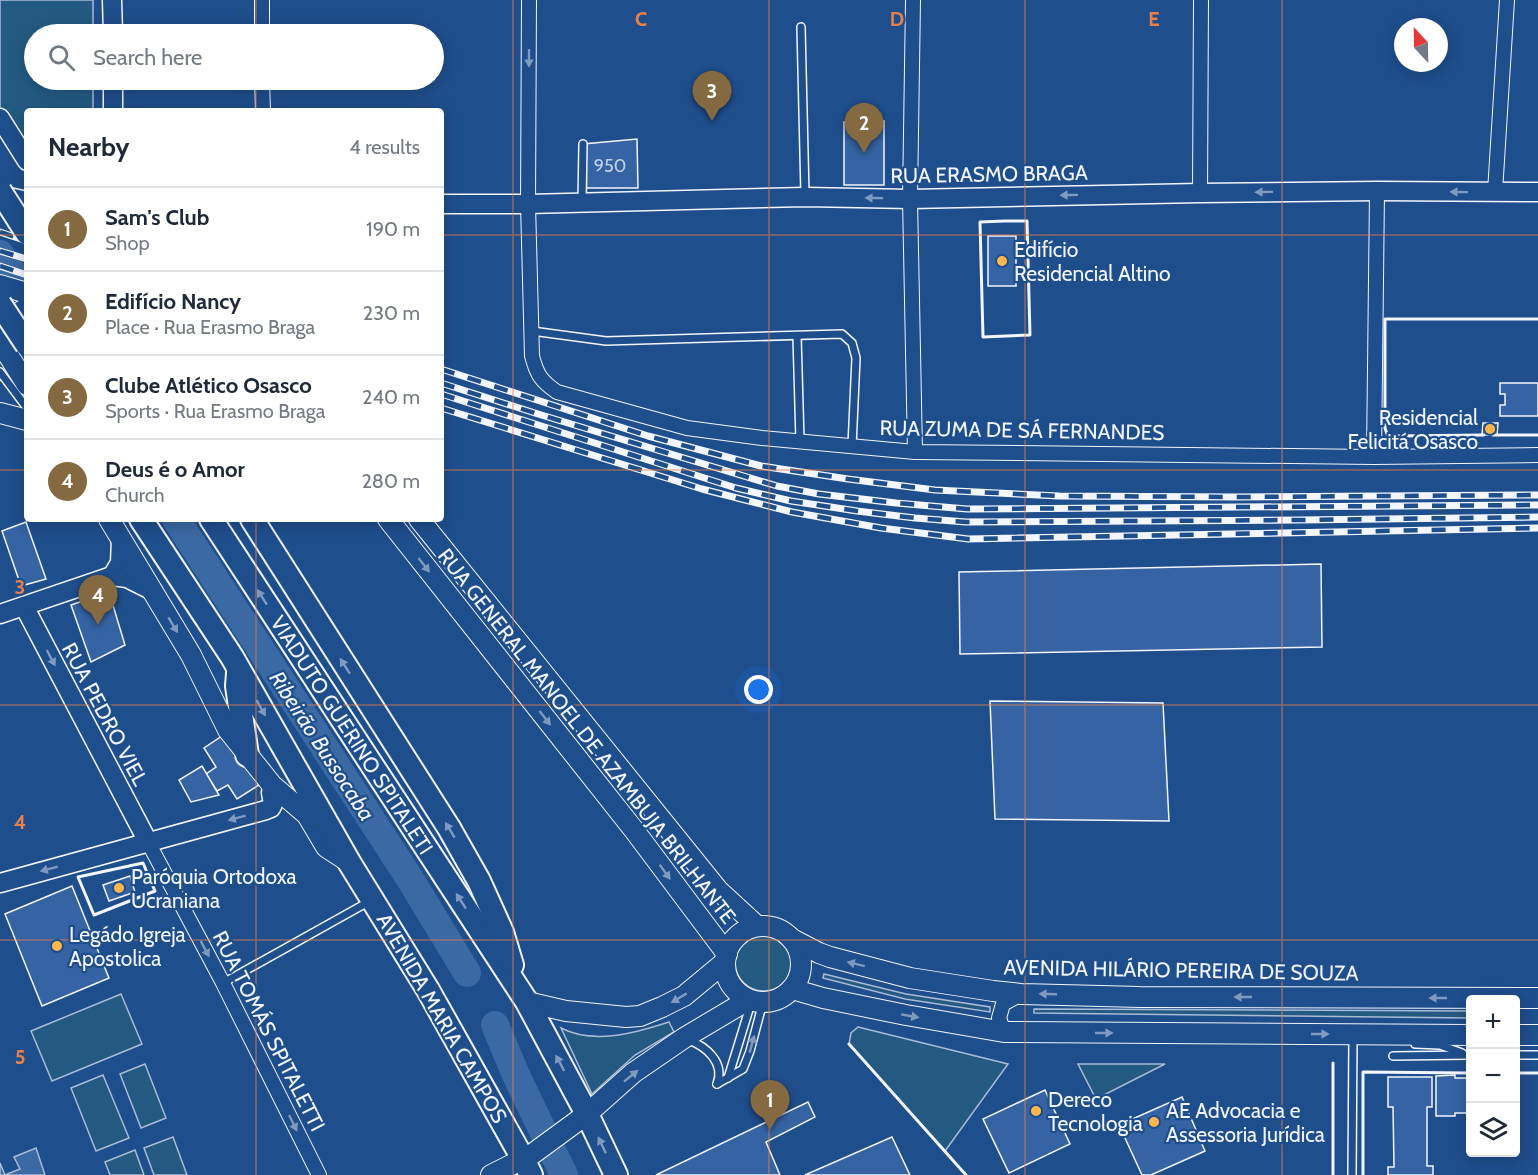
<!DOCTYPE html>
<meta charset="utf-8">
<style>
:root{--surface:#fff;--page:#f2f2f3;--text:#1f2937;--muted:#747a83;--line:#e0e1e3;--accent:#846941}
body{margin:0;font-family:Cabin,sans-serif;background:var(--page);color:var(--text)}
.controls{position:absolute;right:18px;bottom:18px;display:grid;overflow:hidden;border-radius:6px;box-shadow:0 3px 15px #0003}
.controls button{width:54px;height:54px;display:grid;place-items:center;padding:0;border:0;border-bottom:2px solid var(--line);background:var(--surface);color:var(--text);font:30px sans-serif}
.compass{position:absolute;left:1394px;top:18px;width:54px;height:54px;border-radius:50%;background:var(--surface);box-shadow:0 3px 15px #0003;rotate:338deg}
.you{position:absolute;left:759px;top:690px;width:21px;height:21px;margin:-15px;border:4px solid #fff;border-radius:50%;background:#1a73e8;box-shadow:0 0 0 9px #1a73e833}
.badge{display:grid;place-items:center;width:39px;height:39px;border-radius:50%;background:var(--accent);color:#fff;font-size:20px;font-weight:700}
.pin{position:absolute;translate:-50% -50px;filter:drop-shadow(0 2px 3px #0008)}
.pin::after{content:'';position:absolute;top:32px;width:21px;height:18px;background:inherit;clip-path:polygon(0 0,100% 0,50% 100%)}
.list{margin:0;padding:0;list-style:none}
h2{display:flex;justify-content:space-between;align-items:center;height:78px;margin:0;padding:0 24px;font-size:26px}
h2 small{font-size:20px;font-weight:400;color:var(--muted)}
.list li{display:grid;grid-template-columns:39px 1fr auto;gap:18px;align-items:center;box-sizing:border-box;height:84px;padding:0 24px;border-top:2px solid var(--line)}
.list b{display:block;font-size:22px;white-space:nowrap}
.list p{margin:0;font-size:20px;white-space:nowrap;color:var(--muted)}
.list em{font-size:20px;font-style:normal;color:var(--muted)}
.icon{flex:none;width:33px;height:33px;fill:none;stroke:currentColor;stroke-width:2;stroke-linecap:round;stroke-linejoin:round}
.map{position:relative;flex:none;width:1538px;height:1175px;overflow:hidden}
.search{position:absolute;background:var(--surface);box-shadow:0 3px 15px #0003;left:24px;top:24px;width:420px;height:66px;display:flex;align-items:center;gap:15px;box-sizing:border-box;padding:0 21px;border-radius:33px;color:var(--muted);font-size:22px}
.panel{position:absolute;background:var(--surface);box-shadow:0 3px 15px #0003;left:24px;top:108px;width:420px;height:414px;border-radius:6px}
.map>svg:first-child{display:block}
.green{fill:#245a82;stroke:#a8bbd7;stroke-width:1.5}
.water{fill:#3b69a3;stroke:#a8bbd7;stroke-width:1.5}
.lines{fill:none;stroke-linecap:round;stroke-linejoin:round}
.river{stroke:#3b69a3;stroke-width:28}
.building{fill:#3563a3;stroke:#f2f6ff;stroke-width:1.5}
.service-casing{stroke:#f2f6ff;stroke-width:10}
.minor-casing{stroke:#f2f6ff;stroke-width:16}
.tertiary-casing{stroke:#f2f6ff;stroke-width:21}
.secondary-casing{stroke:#f2f6ff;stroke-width:22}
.primary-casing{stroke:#f2f6ff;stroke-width:26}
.service{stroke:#1f4e8c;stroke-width:7}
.minor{stroke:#1f4e8c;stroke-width:14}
.tertiary{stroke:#1f4e8c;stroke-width:18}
.secondary{stroke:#1f4e8c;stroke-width:20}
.primary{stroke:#1f4e8c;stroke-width:22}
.rail-casing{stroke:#f2f6ff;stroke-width:7}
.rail{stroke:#1f4e8c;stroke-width:4.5;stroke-dasharray:14;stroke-linecap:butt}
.primary-bridge-casing{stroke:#f2f6ff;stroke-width:26;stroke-linecap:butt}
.primary-bridge{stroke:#1f4e8c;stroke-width:22}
.wall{stroke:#f2f6ff;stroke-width:3}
.oneway{fill:#7e9ac0}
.grid{fill:none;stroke:#ea8049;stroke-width:1.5;stroke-opacity:0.55}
.poi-dot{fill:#ffb74d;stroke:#1f4e8c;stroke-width:2}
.labels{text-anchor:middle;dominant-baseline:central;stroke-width:4.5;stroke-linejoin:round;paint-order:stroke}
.number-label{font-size:18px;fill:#c3d1e8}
.street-label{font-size:21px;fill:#f2f6ff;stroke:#1f4e8c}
.poi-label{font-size:21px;fill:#f2f6ff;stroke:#1f4e8c;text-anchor:start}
.water-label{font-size:22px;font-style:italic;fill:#f2f6ff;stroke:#1f4e8c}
.grid-label{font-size:20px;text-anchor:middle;font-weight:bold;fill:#ea8049;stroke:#1f4e8c;stroke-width:4.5;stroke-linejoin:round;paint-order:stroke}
</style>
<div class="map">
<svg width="1538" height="1175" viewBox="0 0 1538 1175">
<rect width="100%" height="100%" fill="#1f4e8c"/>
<!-- green -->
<g class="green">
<polygon points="0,0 93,0 93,34 34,34 34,80 93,80 93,111 27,111 27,154 0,109"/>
<circle cx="764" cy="962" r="29"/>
<polygon points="824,974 906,994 990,1007 990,1012 905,999 823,978"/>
<polygon points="121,994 142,1044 52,1081 31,1031"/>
<polygon points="1034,1009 1470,1011 1470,1018 1034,1013"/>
<path d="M669 1022 674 1032 635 1055 592 1094 561 1028C594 1045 635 1033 669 1022Z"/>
<polygon points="858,1027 1008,1064 945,1151 849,1044 851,1033"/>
<polygon points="145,1064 166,1118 141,1128 120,1074"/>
<polygon points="1078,1064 1165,1064 1096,1099"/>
<polygon points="103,1075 129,1138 96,1151 71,1088"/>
<polygon points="173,1137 187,1175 154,1175 144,1148"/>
<polygon points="135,1150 144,1175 110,1175 105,1162"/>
</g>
<!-- water -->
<polygon class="water" points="36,1148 45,1175 0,1175 0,1163 5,1175 20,1169 14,1157"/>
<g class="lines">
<!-- river -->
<g class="river">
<polyline points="0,254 27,294"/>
<polyline points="176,519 410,879 467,973"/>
<polyline points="495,1025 516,1075 564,1175"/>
</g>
</g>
<!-- building -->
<g class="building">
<polygon points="884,121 884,185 844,185 844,122"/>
<polygon points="637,139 638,188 582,188 583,144"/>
<rect x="988" y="236" width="28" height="50"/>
<polygon points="1500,383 1538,383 1538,416 1500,416 1500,405 1505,405 1505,394 1500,394"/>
<polygon points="1483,423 1498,423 1497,435 1482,435"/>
<polygon points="26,522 46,579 21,586 2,531"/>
<polygon points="1321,564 1322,647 960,654 959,572"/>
<polygon points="109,592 125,645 91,662 71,605"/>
<polygon points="990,701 1163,703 1169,821 995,819"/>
<polygon points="225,734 259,785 237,799 228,785 217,791 206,774 216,767 204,748"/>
<polygon points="202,766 219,795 191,802 179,780"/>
<polygon points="130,876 135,892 109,901 103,885"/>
<polygon points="72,886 109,978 42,1006 5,914"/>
<polygon points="1455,1075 1455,1078 1470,1078 1470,1113 1455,1113 1455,1116 1436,1116 1436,1076"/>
<polygon points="1388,1077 1432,1077 1432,1107 1427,1107 1427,1166 1433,1166 1433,1175 1388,1175 1388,1167 1394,1167 1393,1107 1388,1107"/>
<polygon points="1045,1090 1070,1144 1009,1173 983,1119"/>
<polygon points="1182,1097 1205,1151 1151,1175 1142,1175 1119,1125"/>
<polygon points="808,1102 815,1117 766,1142 780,1175 656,1175"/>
<polygon points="892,1137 910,1175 805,1175"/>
</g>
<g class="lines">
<!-- service casing -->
<g class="service-casing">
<g id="service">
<polyline points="801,27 805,195"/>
<polyline points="582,202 583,144"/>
<polyline points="532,331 606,341 842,334 852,343 856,358 852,446"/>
<polyline points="797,336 800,441"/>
<polyline points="0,372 27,408"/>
<polyline points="223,983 370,901"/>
<path d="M689 1040C707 1047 725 1063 717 1084"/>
<polyline points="1415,1044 1440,1045 1462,1053"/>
<polyline points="1516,1055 1538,1055"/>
<polyline points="1393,1056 1470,1055"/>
<polyline points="728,1078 751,1003"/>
<polyline points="717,1084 743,1069 750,1051 763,1002"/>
<polyline points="1352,1175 1353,1037"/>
</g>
</g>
<!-- minor casing -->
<g class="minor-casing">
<g id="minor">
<polyline points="262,0 262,34"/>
<path d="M529 0 528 204 532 356C537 375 541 381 557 392L687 428 762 438 915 452 1374 457 1538 455"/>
<polyline points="913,0 910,199 915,452"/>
<polyline points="262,80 263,111"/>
<polyline points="1495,192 1507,0"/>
<polyline points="1200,193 1201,0"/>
<polyline points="1374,457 1377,191"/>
<polyline points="148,842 223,983 319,1175"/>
<polyline points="1004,1032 999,1018 1003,1004 1021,994"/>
</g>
</g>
<!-- tertiary casing -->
<g class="tertiary-casing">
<g id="tertiary">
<polyline points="112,0 113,34"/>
<polyline points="113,80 113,111"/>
<polyline points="0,118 27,161"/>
<polyline points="0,195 27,201"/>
<polyline points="441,204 528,204 805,197 910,199 1200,193 1377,191 1538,192"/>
<polyline points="112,576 120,563 121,539"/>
<polyline points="24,606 148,842"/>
<polyline points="0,614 112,576 127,578 153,591"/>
<polyline points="0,883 266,810 271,808 273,804 271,793 272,785"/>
</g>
</g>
<!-- secondary casing -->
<g class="secondary-casing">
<g id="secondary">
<polyline points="0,285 27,293"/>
<polyline points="0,323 27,308"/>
<polyline points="0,342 27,385"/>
<polyline points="0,413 27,420"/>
<polyline points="109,519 191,655 228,730 272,785 307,815 326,847 349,862"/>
<polyline points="388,519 634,830 727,954"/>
<polyline points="419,519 718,890 756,925"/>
<circle cx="763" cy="964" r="38"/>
<polyline points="794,940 819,953 830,957 910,978 993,991 1021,994 1140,997 1538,998"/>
<polyline points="792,989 823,998 906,1015 1004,1032 1470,1035"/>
<polyline points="527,1002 566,1011 626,1017 640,1016 662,1007 684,996 725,962"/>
<polyline points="1516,1035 1538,1035"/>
<polyline points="491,1175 531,1155 587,1114 633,1073 684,1038 748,1000"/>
</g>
</g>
<!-- primary casing -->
<g class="primary-casing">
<g id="primary">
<polyline points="141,519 232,657 349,862 428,990 523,1159 531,1175"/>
<polyline points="211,519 527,1002 587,1114 616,1175"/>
<polyline points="252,519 449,828 479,881 502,932 512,965"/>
<polyline points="238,673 237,686 247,755"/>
</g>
</g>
<!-- service -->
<use href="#service" class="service"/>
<!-- minor -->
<use href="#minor" class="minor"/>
<!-- tertiary -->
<use href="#tertiary" class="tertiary"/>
<!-- secondary -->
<use href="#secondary" class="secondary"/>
<!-- primary -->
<use href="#primary" class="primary"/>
<!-- rail casing -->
<g class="rail-casing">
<g id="rail">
<polyline points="0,232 27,241"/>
<polyline points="0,251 27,259"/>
<polyline points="0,266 27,275"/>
<polyline points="441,369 648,436 761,466 848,479 935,490 1059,496 1237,497 1538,495"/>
<polyline points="441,383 538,414 777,486 819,494 896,503 967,509 1538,505"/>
<polyline points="441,394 736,488 791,501 857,511 915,518 966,522 1298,520 1538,517"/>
<polyline points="441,408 702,489 792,512 881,528 968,539 1538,528"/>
</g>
</g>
<!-- rail -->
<use href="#rail" class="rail"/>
<!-- primary-bridge casing -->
<g class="primary-bridge-casing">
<g id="primary-bridge">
<polyline points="0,191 27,233"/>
<polyline points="0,304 27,345"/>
</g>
</g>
<!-- primary-bridge -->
<use href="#primary-bridge" class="primary-bridge"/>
<!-- wall -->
<g class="wall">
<polygon points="1005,221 1027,221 1030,335 983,337 980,222"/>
<polyline points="1484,435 1392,436 1387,434 1385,428 1385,319 1538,319"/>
<polyline points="1493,435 1538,435"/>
<polygon points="143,863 155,891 94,915 78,877"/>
<polyline points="849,1044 966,1175"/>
<polyline points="1516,1073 1538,1073"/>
<polyline points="1333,1175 1333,1063"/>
<polyline points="1363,1175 1363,1072 1470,1073"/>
</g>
</g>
<!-- one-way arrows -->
<defs><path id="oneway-solid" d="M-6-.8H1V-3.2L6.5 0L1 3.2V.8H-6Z" transform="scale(1.5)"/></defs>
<g class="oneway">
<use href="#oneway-solid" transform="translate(529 58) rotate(90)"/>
<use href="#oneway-solid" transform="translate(1264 192) rotate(179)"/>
<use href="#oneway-solid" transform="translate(1459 192) rotate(-179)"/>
<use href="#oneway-solid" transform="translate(1069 195) rotate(179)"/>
<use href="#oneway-solid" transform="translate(874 198) rotate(-179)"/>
<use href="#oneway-solid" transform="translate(424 565) rotate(52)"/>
<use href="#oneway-solid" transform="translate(262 597) rotate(-123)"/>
<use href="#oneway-solid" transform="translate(173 625) rotate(59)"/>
<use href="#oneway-solid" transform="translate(51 658) rotate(62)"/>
<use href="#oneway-solid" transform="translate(345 666) rotate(-123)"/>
<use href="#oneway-solid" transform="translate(261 708) rotate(60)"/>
<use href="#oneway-solid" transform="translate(545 718) rotate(52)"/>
<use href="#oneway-solid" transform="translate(237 818) rotate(165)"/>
<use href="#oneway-solid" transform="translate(450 830) rotate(-121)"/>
<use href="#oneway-solid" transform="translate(49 869) rotate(165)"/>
<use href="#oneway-solid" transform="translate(665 872) rotate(54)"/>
<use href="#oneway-solid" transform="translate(461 901) rotate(-123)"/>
<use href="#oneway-solid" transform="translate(205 949) rotate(62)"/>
<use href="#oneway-solid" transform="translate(856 964) rotate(-166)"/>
<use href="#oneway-solid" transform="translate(1048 994) rotate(-178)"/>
<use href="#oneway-solid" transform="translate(1243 997) rotate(-180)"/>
<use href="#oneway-solid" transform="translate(679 998) rotate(149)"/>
<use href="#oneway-solid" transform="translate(1438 998) rotate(-180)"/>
<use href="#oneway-solid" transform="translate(910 1016) rotate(10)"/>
<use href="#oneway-solid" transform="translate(1104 1033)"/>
<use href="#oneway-solid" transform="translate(1320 1034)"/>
<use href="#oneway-solid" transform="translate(752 1044) rotate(-75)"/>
<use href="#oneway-solid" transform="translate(560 1063) rotate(-118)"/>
<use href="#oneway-solid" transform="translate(631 1076) rotate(-39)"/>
<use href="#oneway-solid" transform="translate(293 1123) rotate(64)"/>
<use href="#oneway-solid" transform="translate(602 1145) rotate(-115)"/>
</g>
<!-- grid -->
<path class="grid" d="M256 0V34M513 0V1175M769 0V1175M1025 0V1175M1282 0V1175M256 80V111M0 235H27M441 235H1538M0 470H27M441 470H1538M256 519V1175M0 705H1538M0 940H1538"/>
<!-- markers -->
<g class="poi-dot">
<circle cx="1002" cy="261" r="6"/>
<circle cx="1490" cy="429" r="6"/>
<circle cx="119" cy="888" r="6"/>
<circle cx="57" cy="946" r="6"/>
<circle cx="1036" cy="1111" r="6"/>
<circle cx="1154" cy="1122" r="6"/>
</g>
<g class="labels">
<!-- number labels -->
<g class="number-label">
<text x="610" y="166">950</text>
</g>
<!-- street labels -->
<g class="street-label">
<text transform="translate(989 174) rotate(-1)">RUA ERASMO BRAGA</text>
<text transform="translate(1022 430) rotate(1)">RUA ZUMA DE SÁ FERNANDES</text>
<text transform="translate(105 714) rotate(62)">RUA PEDRO VIEL</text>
<text transform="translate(352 735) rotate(57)">VIADUTO GUERINO SPITALETI</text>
<text transform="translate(587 736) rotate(52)">RUA GENERAL MANOEL DE AZAMBUJA BRILHANTE</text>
<text transform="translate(1181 970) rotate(1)">AVENIDA HILÁRIO PEREIRA DE SOUZA</text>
<text transform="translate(442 1018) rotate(60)">AVENIDA MARIA CAMPOS</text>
<text transform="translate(269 1031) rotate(63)">RUA TOMÁS SPITALETTI</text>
</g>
<!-- poi labels -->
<g class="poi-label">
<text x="1014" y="249">Edifício<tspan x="1014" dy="24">Residencial Altino</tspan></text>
<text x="1478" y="417" text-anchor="end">Residencial<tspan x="1478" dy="24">Felicitá Osasco</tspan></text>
<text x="131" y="876">Paróquia Ortodoxa<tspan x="131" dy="24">Ucraniana</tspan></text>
<text x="69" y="934">Legádo Igreja<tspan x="69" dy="24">Apostolica</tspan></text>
<text x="1048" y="1099">Dereco<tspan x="1048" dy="24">Tecnologia</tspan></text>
<text x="1166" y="1110">AE Advocacia e<tspan x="1166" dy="24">Assessoria Jurídica</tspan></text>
</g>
<!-- water labels -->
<g class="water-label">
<text transform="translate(322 746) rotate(57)">Ribeirão Bussocaba</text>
</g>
</g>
<g class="grid-label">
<text x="641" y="26">C</text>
<text x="897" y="26">D</text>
<text x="1154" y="26">E</text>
<text x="20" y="594">3</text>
<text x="20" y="829">4</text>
<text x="20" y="1064">5</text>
</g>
</svg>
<div class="controls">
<button>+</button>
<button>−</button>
<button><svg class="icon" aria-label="layers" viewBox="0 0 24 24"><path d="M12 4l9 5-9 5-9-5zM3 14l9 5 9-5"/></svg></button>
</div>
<svg class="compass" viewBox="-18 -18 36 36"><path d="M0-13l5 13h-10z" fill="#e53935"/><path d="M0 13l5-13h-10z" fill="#747a83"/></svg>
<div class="you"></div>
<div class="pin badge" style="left:770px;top:1130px">1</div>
<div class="pin badge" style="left:864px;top:153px">2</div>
<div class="pin badge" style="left:712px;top:121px">3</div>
<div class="pin badge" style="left:98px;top:625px">4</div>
<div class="search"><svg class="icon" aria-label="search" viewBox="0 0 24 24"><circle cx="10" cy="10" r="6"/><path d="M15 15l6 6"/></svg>Search here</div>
<section class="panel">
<h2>Nearby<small>4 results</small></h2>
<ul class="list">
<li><span class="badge">1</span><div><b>Sam's Club</b><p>Shop</p></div><em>190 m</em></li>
<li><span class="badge">2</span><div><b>Edifício Nancy</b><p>Place · Rua Erasmo Braga</p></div><em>230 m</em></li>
<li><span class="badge">3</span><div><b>Clube Atlético Osasco</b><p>Sports · Rua Erasmo Braga</p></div><em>240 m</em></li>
<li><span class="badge">4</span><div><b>Deus é o Amor</b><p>Church</p></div><em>280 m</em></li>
</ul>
</section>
</div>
